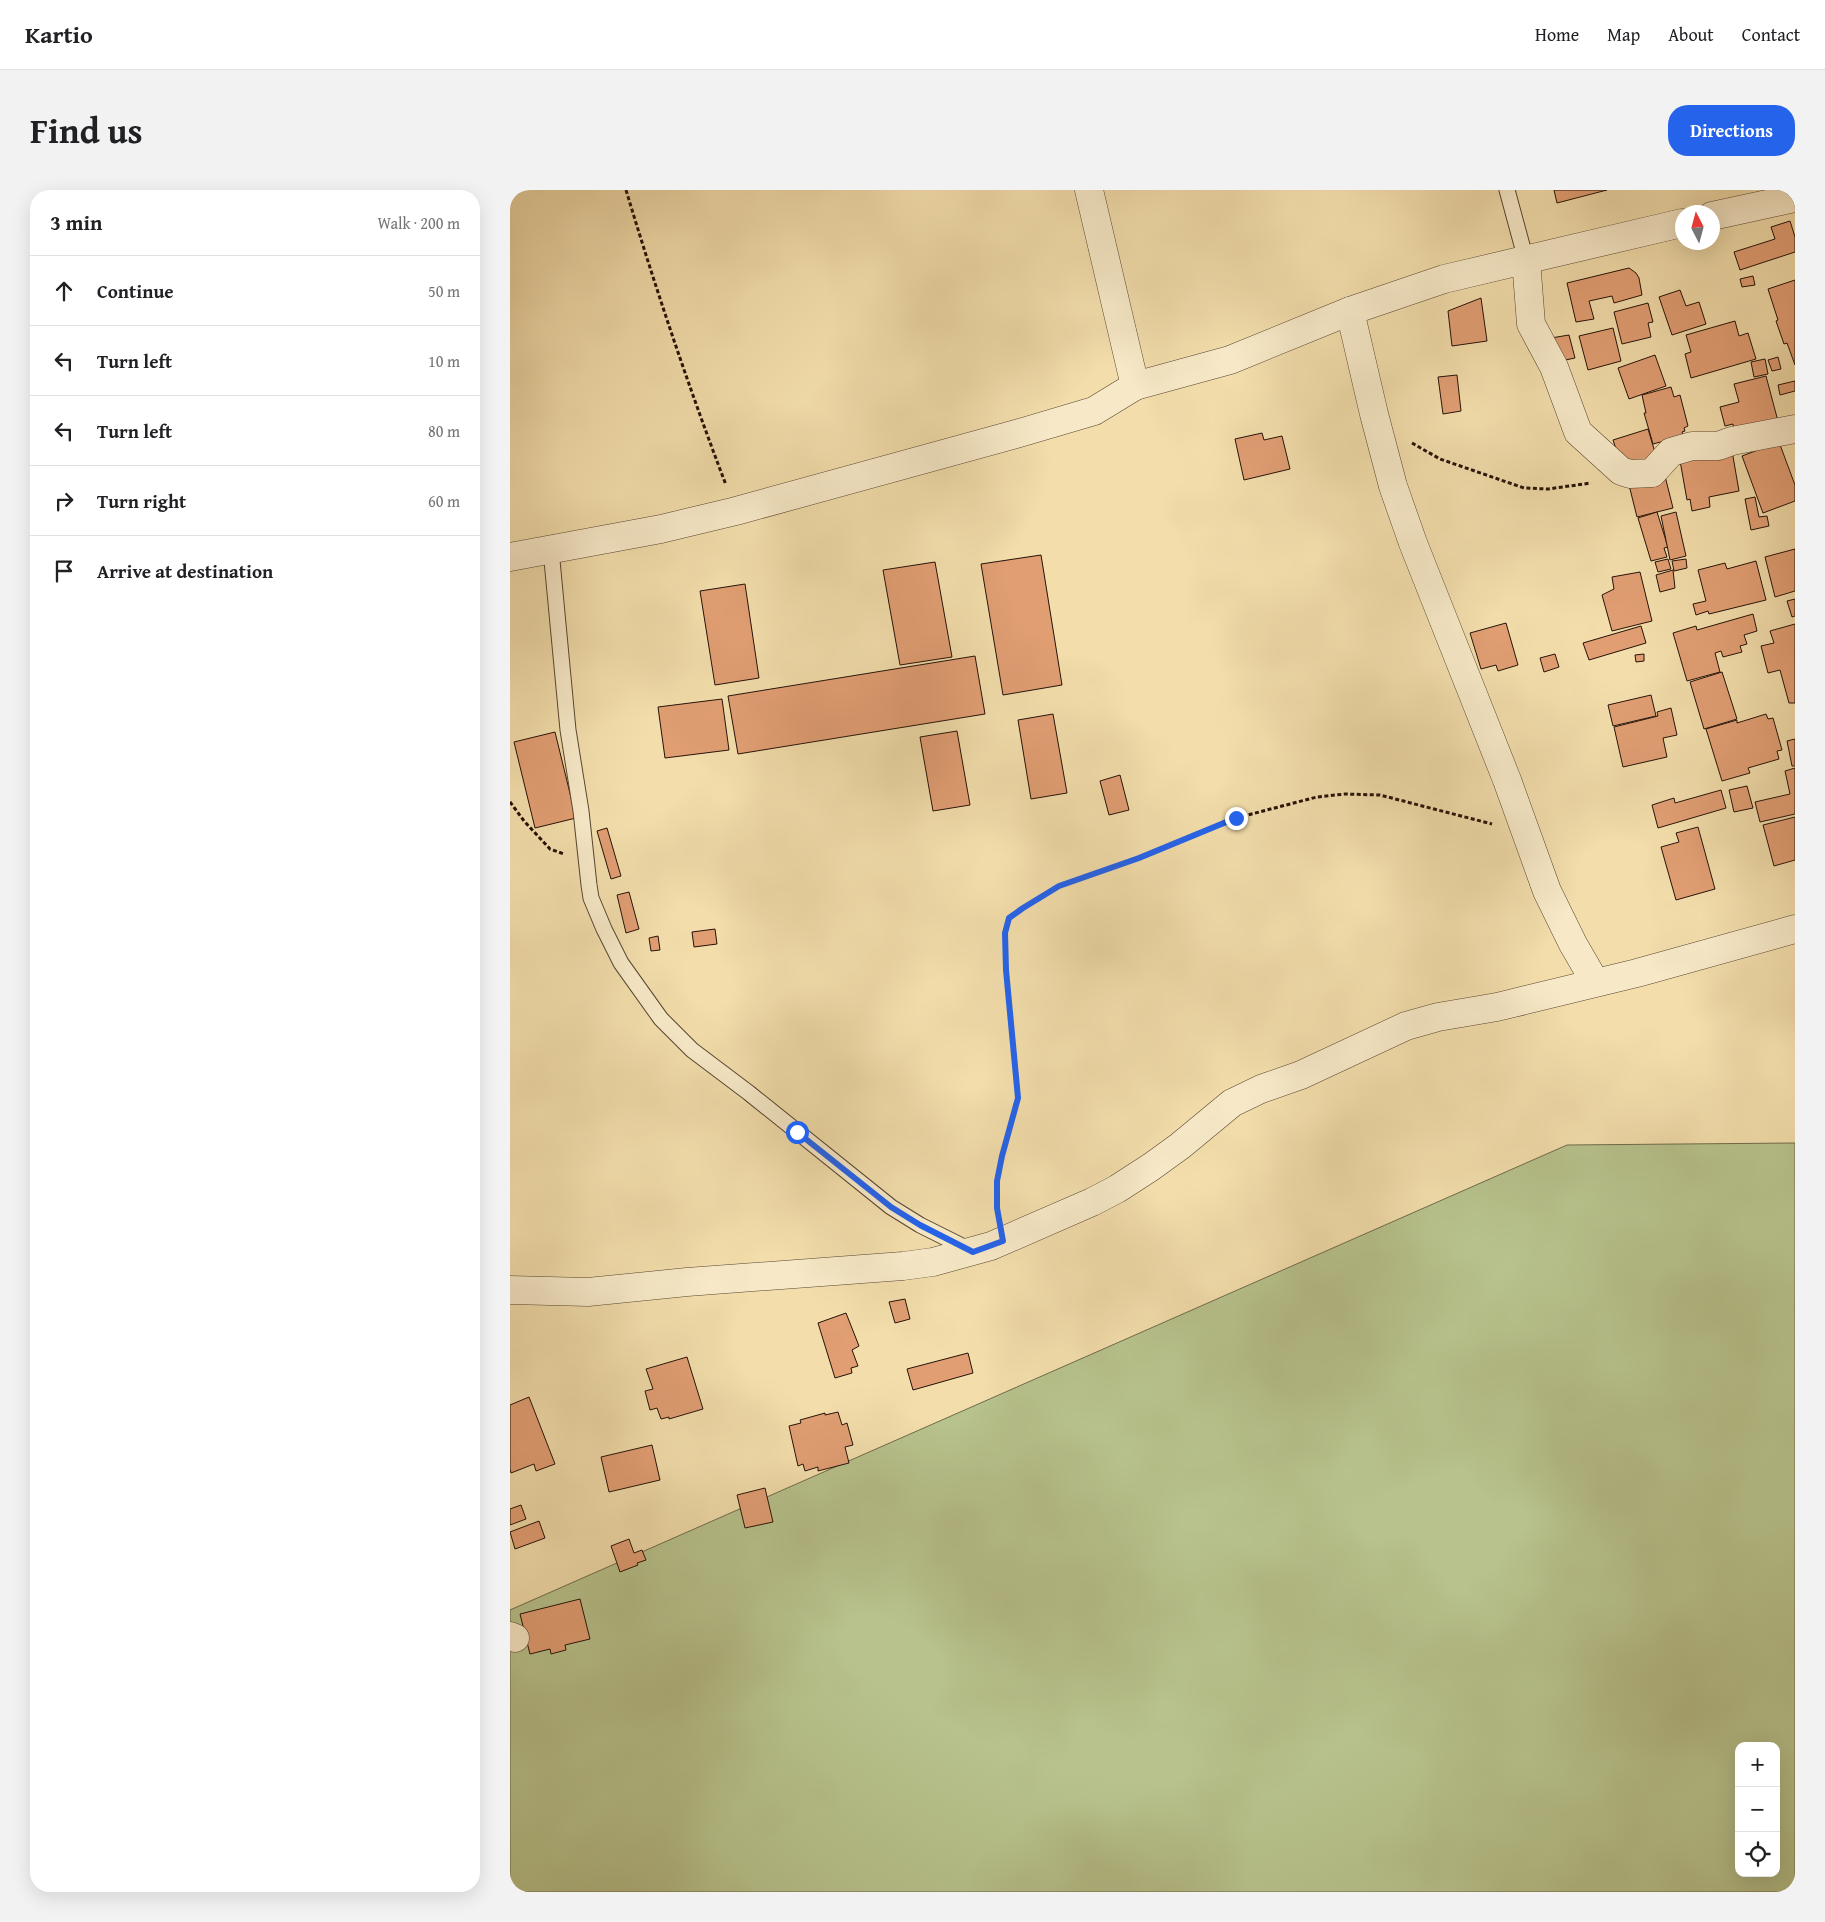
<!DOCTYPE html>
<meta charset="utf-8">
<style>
:root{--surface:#fff;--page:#f2f2f2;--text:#202124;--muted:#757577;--line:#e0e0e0;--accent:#2563eb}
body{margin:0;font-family:"Gentium Book Plus",serif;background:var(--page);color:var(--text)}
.controls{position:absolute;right:15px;bottom:15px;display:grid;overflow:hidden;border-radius:10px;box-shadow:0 5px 20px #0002}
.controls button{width:45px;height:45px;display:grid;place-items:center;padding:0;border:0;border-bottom:1px solid var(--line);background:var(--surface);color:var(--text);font:25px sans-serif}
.compass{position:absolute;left:1165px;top:15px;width:45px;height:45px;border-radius:50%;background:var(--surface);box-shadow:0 5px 20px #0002;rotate:354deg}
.stop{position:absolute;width:15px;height:15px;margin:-11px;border:4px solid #2563eb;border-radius:50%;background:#fff}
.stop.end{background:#2563eb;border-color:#fff;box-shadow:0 1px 5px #0008}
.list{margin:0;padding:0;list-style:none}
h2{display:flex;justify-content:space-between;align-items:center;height:65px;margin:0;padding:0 20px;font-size:21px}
h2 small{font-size:16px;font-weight:400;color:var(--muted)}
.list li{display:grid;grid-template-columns:32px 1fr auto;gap:15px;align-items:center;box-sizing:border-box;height:70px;padding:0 20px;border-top:1px solid var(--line)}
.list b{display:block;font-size:19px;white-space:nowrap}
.list em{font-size:16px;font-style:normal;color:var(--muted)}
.icon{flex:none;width:28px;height:28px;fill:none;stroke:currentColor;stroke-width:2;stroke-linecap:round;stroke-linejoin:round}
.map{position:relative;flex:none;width:1285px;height:1702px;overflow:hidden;border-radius:20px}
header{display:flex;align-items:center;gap:30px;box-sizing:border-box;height:70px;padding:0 25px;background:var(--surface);border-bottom:1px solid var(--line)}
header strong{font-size:24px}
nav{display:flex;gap:28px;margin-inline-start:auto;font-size:18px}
.intro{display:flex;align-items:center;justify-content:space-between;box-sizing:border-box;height:120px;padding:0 30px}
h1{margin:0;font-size:35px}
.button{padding:12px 22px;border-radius:20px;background:var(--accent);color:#fff;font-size:18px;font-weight:700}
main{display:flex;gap:30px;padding:0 30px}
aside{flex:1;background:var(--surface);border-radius:20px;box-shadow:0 5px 20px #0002}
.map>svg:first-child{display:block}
.green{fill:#b7c28c;stroke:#6e6a4a;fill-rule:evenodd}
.building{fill:#e19e73;stroke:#251208}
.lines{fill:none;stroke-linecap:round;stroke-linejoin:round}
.lane-casing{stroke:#584531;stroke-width:17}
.street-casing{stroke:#584531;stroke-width:29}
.path{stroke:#251208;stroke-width:3;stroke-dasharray:4 2.5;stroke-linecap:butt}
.lane{stroke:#f7e9c8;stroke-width:15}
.street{stroke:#f7e9c8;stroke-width:28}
.route{stroke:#2563eb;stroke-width:6}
</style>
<header>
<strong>Kartio</strong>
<nav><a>Home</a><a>Map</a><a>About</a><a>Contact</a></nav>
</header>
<div class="intro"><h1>Find us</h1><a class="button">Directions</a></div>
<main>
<aside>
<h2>3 min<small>Walk · 200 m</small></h2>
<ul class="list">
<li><svg class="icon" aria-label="ahead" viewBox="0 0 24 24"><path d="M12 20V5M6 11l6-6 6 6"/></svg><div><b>Continue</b></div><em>50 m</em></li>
<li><svg class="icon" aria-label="left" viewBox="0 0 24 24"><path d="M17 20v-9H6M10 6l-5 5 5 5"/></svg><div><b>Turn left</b></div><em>10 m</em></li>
<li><svg class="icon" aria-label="left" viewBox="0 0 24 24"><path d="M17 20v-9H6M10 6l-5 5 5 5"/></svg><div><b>Turn left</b></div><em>80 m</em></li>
<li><svg class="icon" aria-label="right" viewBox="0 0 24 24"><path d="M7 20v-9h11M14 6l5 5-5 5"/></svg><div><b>Turn right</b></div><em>60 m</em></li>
<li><svg class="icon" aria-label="arrive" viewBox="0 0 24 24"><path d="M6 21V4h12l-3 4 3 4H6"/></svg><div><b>Arrive at destination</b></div></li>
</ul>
</aside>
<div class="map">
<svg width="1285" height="1702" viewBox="0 0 1285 1702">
<rect width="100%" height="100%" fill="#f2ddab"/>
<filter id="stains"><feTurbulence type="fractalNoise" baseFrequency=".004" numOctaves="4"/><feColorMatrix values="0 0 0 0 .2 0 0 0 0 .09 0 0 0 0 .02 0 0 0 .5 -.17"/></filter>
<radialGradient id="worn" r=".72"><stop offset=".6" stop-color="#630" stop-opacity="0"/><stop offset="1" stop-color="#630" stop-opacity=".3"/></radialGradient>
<!-- green -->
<path class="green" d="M1285 953V1702H0V1420L1057 955ZM1229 1556H1266V1683H1229Z"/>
<!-- building -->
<g class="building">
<polygon points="1044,0 1097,0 1047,13"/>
<polygon points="1280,31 1285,47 1285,62 1230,80 1224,62 1265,49 1261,37"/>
<polygon points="1119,78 1126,83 1129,88 1132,105 1104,113 1102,106 1079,111 1084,129 1066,132 1057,93"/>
<polygon points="1243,86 1245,95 1232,97 1230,89"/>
<polygon points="1285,90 1285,175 1277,153 1274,154 1266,131 1268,130 1258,99"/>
<polygon points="1170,100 1176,116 1189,112 1196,134 1162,145 1149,107"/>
<polygon points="971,108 977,151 942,156 938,121"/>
<polygon points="1138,113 1143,132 1138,133 1141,147 1112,154 1104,122"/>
<polygon points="1225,131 1229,146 1238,143 1246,169 1181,188 1175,164 1181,162 1176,145"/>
<polygon points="1103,138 1111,171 1078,180 1069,146"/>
<polygon points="1059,145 1065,168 1046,172 1041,148"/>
<polygon points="1145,165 1156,196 1119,209 1108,178"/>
<polygon points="1268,167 1271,179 1262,181 1258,170"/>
<polygon points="1255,169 1258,184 1244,187 1241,172"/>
<polygon points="947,185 951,221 933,224 928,187"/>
<polygon points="1256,186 1269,235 1224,240 1223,234 1215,236 1210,217 1229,212 1224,194"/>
<polygon points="1285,191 1285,201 1270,205 1268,195"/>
<polygon points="1161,197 1164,207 1170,205 1178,236 1174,238 1175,241 1172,242 1173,246 1143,254 1134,223 1136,223 1132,205"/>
<polygon points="1138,239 1147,269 1113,280 1103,250"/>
<polygon points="752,243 754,250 772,246 780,279 734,290 725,249"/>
<polygon points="1269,252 1285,295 1285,311 1253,323 1232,266"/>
<polygon points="1221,255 1229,301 1199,307 1200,317 1182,321 1180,309 1177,310 1169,265"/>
<polygon points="1155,286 1163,318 1127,327 1119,295"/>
<polygon points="1245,307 1249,327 1257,326 1259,336 1241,340 1235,309"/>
<polygon points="1147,322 1158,357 1154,358 1157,367 1141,371 1128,328"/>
<polygon points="1166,322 1176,366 1160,370 1151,326"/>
<polygon points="1285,359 1285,401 1265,407 1255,367"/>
<polygon points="531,365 552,495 493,505 471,374"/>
<polygon points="1158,369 1161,379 1148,382 1145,372"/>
<polygon points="1176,369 1177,378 1164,381 1162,371"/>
<polygon points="1246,371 1256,410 1199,424 1198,421 1186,425 1183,414 1196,411 1188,380 1215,373 1217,379"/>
<polygon points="425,372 442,467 390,475 373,380"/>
<polygon points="1163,380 1165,398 1150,402 1146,385"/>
<polygon points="1130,382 1142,431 1102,441 1092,405 1104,399 1102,387"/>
<polygon points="235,394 249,488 205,495 190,401"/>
<polygon points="1285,409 1285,426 1282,427 1277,411"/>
<polygon points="1243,424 1247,441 1234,445 1237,454 1230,456 1232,462 1213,467 1211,461 1205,463 1210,482 1177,491 1163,443 1186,436 1187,440"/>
<polygon points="996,433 1008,475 988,481 986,475 971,479 960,443"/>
<polygon points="1285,434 1285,513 1279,513 1270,480 1258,483 1251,456 1264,453 1260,441"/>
<polygon points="1131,436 1136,453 1079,470 1073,453"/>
<polygon points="1045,464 1049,477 1034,482 1030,468"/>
<polygon points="1134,464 1134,471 1126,472 1125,465"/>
<polygon points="465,466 475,524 228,564 218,506"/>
<polygon points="1212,482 1227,529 1194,539 1180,492"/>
<polygon points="1141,505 1146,526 1103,536 1098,515"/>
<polygon points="212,509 219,560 155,568 148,517"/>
<polygon points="1161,518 1167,545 1153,548 1157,567 1113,577 1104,537 1148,526 1147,522"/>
<polygon points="543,524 557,603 521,609 508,530"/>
<polygon points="1256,524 1258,529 1263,528 1272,560 1267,561 1269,569 1238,578 1240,583 1212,591 1196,539 1227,530 1227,533"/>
<polygon points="447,541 460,615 423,621 410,547"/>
<polygon points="45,542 66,628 25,638 4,552"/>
<polygon points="1285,549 1285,576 1282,576 1277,551"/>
<polygon points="1285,578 1285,624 1250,632 1245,612 1280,604 1275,581"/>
<polygon points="610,585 619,620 599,625 590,591"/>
<polygon points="1237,596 1243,618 1224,622 1219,600"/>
<polygon points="1211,600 1216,618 1148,638 1142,615 1164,608 1165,613"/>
<polygon points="1285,627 1285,670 1264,676 1253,635"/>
<polygon points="1188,637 1205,699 1166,710 1151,657 1169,652 1166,643"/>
<polygon points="97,638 111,686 101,689 87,641"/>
<polygon points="119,702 129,739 116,743 107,705"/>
<polygon points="205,739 207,754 184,757 182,742"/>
<polygon points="148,746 150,760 141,761 139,748"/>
<polygon points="395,1109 400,1129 385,1133 379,1112"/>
<polygon points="336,1123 349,1156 342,1160 348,1176 341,1178 342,1183 325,1188 308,1133"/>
<polygon points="458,1163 463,1183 403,1200 397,1179"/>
<polygon points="177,1167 193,1219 159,1229 159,1227 151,1229 147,1218 140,1220 135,1201 143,1199 136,1179"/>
<polygon points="19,1207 45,1274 26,1281 24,1274 1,1283 0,1279 0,1215"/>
<polygon points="328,1222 332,1235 337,1233 343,1255 335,1257 339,1273 308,1281 308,1277 295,1281 293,1274 288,1276 279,1236 291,1233 290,1230 315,1223 315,1225"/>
<polygon points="142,1255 150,1290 99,1302 91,1267"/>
<polygon points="255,1298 263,1332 235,1338 227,1305"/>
<polygon points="11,1315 16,1329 0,1335 0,1319"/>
<polygon points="29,1331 35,1348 5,1359 0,1342"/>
<polygon points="119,1349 124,1363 132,1360 136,1370 127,1373 128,1375 110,1382 101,1356"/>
<polygon points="70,1409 80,1449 55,1455 56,1460 41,1464 40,1459 20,1464 10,1424"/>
</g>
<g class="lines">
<!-- lane casing -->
<g class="lane-casing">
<g id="lane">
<polyline points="997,0 1016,70"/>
<polyline points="41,360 58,540 71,621 79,695 81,708 94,739 111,773 151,829 182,860 239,903 381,1017 410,1035 462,1061"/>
</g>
</g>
<!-- street casing -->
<g class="street-casing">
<g id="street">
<polyline points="579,0 625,196"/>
<polyline points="1202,26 1285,8"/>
<polyline points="1016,70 1021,134 1044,177 1068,242 1111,281 1120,284 1142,283 1161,262 1182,256 1208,256 1222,251 1285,239"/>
<polyline points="840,121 864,224 883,296 903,353 997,590 1037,701 1063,754 1085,792"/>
<polyline points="0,367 151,339 226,321 506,244 584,221 625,196 720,170 840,121 934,89 1172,33"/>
<polyline points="0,1100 78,1102 177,1092 393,1076 423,1072 481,1056 582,1012 607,999 641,977 670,956 722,913 751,899 791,885 896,836 928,827 987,817 1127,783 1285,739"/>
<polyline points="0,1446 5,1448"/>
</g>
</g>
<!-- path -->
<g class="path">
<path d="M116 0C146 100 179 198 216 295"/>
<polyline points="902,253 930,269 1014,298 1038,299 1081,293"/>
<polyline points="0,612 14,631 40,659 54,664"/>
<polyline points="488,1021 487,991 492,966 508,908 496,780 495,743 499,728 513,718 549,696 629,669 726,628 807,607 835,604 870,605 982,634"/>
</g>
<!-- lane -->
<use href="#lane" class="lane"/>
<!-- street -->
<use href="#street" class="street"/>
</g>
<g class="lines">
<!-- route -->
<polyline class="route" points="287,942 381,1017 410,1035 463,1062 493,1051 487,1018 487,991 492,966 508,908 496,780 495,743 499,728 513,718 549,696 629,668 726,628"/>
</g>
<rect width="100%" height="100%" filter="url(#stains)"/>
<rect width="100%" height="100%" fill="url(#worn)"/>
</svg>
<div class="controls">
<button>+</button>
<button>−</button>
<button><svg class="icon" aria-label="locate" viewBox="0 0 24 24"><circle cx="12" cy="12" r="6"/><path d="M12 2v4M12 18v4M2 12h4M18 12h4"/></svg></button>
</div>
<svg class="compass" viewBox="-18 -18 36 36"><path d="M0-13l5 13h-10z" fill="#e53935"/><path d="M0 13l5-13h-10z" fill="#757577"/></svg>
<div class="stop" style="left:287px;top:942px"></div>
<div class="stop end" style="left:726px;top:628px"></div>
</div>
</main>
